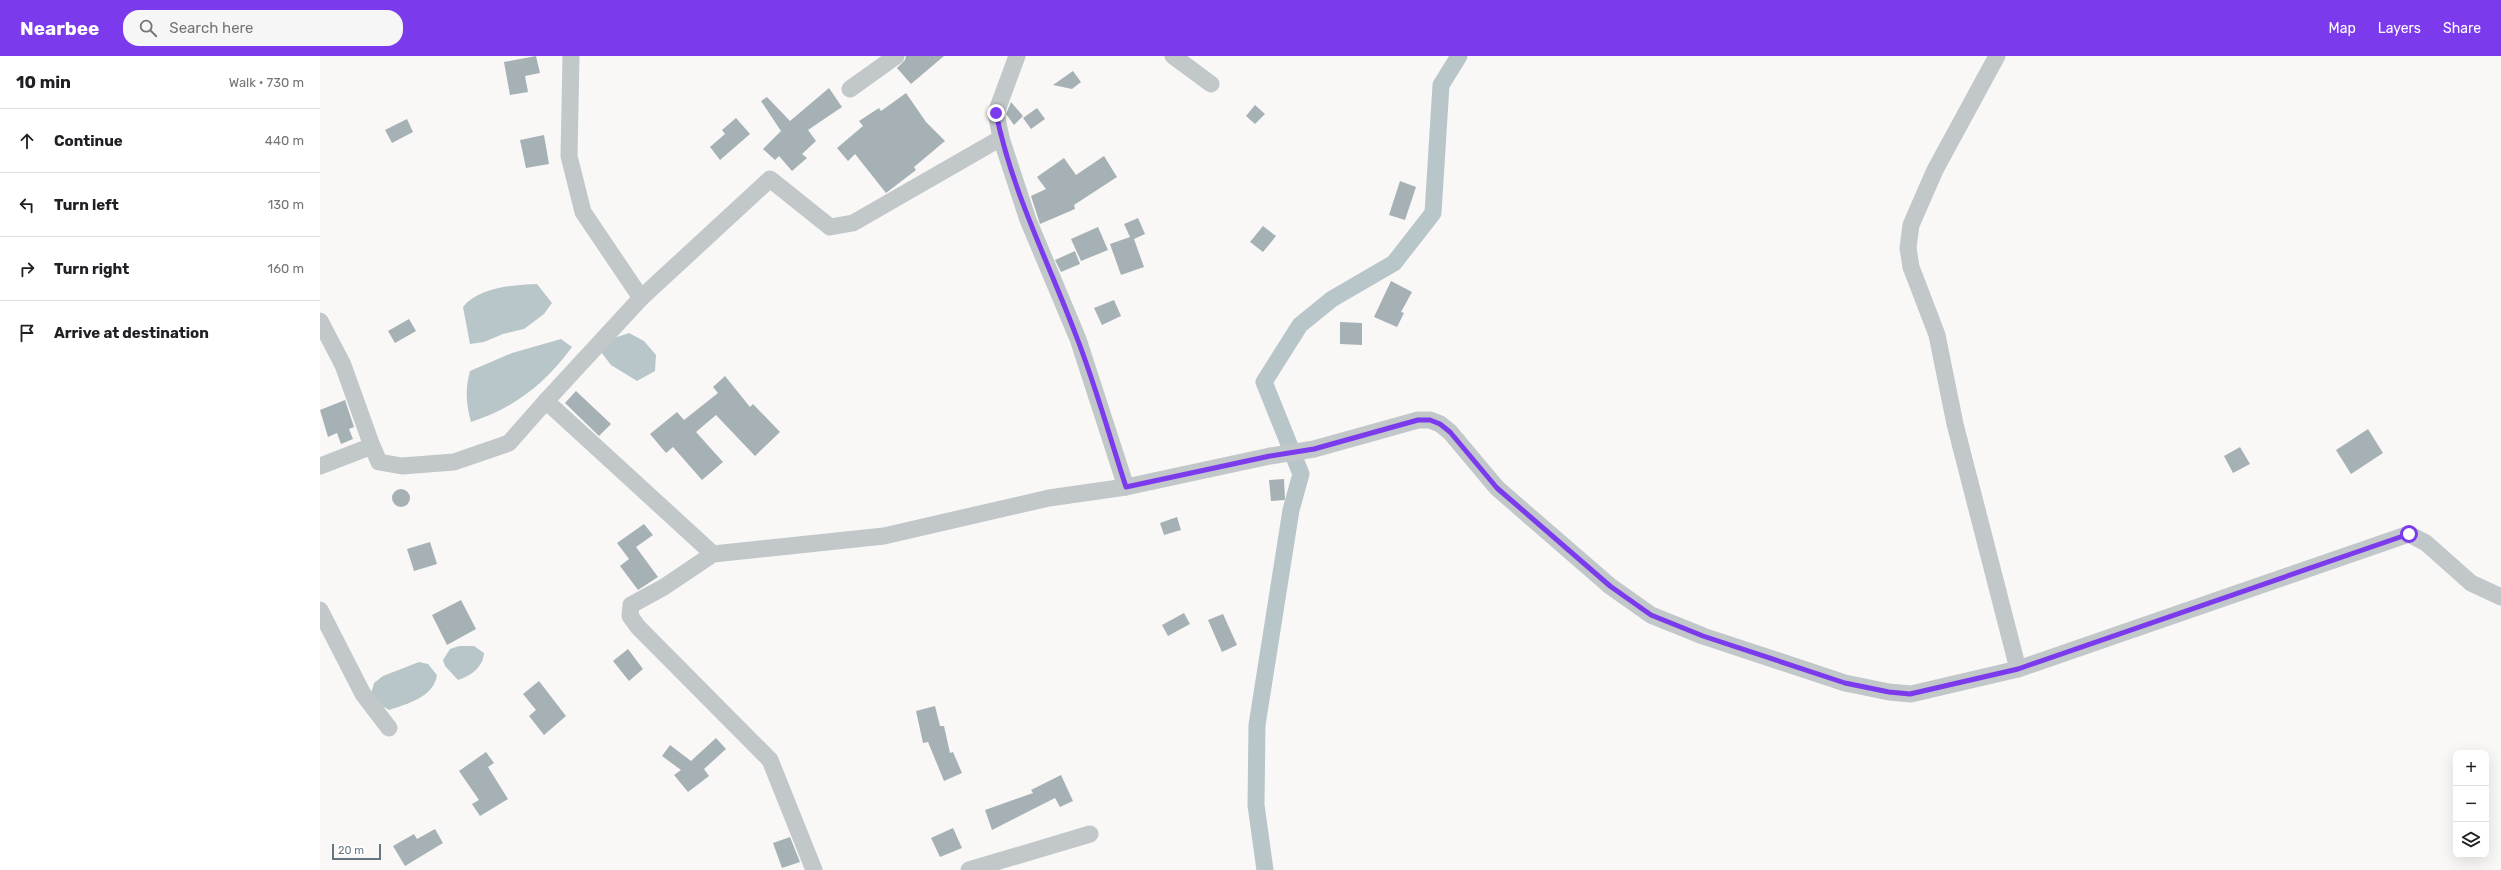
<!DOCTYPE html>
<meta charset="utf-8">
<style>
:root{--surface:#fff;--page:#f6f6f6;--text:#202124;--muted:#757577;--line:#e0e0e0;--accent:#7c3aed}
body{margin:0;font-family:Rubik,sans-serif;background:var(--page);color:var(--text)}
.controls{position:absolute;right:12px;bottom:12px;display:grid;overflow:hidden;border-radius:8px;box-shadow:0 4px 16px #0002}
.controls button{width:36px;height:36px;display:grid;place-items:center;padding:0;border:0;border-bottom:1px solid var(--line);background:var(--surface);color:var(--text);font:20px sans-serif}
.scale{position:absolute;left:12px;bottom:10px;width:49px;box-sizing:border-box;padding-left:4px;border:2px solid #647781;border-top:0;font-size:11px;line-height:14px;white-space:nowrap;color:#647781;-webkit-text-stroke:3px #fff;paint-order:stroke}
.stop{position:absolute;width:12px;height:12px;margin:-9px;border:3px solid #7c3aed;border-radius:50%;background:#fff}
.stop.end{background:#7c3aed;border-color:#fff;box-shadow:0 1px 4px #0008}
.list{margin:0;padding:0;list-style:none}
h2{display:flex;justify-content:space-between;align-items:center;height:52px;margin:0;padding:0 16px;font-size:17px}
h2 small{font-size:13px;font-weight:400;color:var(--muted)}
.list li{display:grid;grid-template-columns:26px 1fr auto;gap:12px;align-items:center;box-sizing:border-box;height:64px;padding:0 16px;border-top:1px solid var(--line)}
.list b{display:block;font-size:15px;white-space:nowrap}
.list em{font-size:13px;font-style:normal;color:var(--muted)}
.icon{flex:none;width:22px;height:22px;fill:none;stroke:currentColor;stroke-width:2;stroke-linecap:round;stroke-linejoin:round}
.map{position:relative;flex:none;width:2181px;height:814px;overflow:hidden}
header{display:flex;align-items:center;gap:24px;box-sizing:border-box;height:56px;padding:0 20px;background:var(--accent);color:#fff}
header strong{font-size:19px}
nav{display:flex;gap:22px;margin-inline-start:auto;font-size:14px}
.search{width:280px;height:36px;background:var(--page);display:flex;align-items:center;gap:10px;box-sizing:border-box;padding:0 14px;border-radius:16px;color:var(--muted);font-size:15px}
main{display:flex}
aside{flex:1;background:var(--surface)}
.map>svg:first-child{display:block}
.water{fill:#b9c6c9}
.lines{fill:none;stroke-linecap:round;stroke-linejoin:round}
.canal{stroke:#b9c6c9;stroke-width:17}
.building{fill:#a6b1b5}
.street{stroke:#c2c7ca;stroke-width:17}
.route{stroke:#7c3aed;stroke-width:5}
</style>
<header>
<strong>Nearbee</strong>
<div class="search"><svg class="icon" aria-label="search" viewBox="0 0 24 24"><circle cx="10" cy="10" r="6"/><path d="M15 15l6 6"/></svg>Search here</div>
<nav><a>Map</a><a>Layers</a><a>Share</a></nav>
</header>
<main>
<aside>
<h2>10 min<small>Walk · 730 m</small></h2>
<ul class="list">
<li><svg class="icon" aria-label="ahead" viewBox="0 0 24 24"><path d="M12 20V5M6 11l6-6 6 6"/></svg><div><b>Continue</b></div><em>440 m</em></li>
<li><svg class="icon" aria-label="left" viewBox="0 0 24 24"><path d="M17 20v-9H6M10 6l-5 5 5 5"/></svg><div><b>Turn left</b></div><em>130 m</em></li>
<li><svg class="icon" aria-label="right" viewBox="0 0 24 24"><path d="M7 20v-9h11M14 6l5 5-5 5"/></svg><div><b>Turn right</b></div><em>160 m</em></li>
<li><svg class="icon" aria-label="arrive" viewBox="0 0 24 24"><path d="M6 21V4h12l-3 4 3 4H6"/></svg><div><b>Arrive at destination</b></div></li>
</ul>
</aside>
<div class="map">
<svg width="2181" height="814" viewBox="0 0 2181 814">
<rect width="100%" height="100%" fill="#f9f8f6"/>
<!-- water -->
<g class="water">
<path d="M217 228 232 247 224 258 204 273 183 278 164 286 150 288 143 251C159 231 193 229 217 228Z"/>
<polygon points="309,277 324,285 336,299 335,315 317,325 291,309 281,296 294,282"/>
<path d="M241 283 252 291C225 328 194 352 151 366 146 348 145 333 150 315L192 297Z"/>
<path d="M139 590H154L164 597C163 612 150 620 138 624L125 610 123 604 130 593Z"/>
<path d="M99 606 108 608 117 619C114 641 87 648 69 654L56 646 51 638 54 627 63 620Z"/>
</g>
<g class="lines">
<!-- canal -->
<polyline class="canal" points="945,814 936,749 937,669 971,454 981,418 944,326 980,269 1012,243 1074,207 1113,157 1121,29 1139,0"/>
</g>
<!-- building -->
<g class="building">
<polygon points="216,0 220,17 205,20 208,36 190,39 184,6"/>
<polygon points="586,0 624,0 591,28 577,12 585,4"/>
<polygon points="753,15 761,26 752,33 733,29"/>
<polygon points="509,32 522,51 488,74 496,85 482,98 487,102 472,115 459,100 455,104 443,93 461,75 441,45 447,41 470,65"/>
<polygon points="586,37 606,66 625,85 594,111 596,114 566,137 535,98 528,105 517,92 543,70 539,65 559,52 561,55"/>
<polygon points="691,46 703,60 694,69 686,58"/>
<polygon points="935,49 945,58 935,68 926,60"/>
<polygon points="717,52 725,63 711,73 703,62"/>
<polygon points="416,62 430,78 400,104 390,91 405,78 402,74"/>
<polygon points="87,63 93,76 72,87 65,74"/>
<polygon points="224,79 229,108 206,112 200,84"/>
<polygon points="784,100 797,121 754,149 755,153 720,168 711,140 726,133 717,121 744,102 756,119"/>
<polygon points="1080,125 1096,131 1085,164 1069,159"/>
<polygon points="818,162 825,178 814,183 824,211 801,219 790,188 810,181 804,168"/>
<polygon points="943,170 956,180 943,196 930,186"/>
<polygon points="778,171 788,194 761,205 751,183"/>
<polygon points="755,195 760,208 741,216 735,204"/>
<polygon points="1071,225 1092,236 1081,256 1084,257 1077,271 1054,261"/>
<polygon points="794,244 801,260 782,269 774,252"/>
<polygon points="89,263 96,275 75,287 68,275"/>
<polygon points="1020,266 1042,267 1042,289 1020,288"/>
<polygon points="405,320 430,351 433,348 460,376 435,400 396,359 376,376 403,406 382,424 353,391 346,397 330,378 357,356 364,364 398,337 393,331"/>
<polygon points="256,335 291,368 279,380 245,347"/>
<polygon points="25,344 34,371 29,373 33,383 21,388 17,377 8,381 0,354"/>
<polygon points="2048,373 2063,397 2031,418 2016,394"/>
<polygon points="1920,391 1930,408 1913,417 1904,400"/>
<polygon points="964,423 965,444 951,445 949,424"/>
<circle cx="81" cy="442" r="9"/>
<polygon points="857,461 861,474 844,479 840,467"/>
<polygon points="324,468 333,479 316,491 338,521 318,534 300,510 309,503 297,487"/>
<polygon points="110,486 117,508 94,515 87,493"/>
<polygon points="141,544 156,573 127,589 112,559"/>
<polygon points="864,557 870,568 848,580 842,569"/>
<polygon points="903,558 917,589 902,596 888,564"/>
<polygon points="308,593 323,613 309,625 293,605"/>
<polygon points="219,625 246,660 224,679 209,660 216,654 203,638"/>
<polygon points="615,650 620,670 624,670 630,697 633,696 642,717 624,725 608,686 603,687 596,655"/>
<polygon points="396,682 406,693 384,713 389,720 368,736 354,719 361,714 342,700 350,689 371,705"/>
<polygon points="166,696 174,707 168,711 188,743 160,760 152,748 159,744 139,715"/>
<polygon points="741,719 753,745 740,751 735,742 672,774 665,754 713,737 711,734"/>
<polygon points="633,772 642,792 620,801 611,782"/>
<polygon points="115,773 123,787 85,810 73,790 94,778 97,783"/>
<polygon points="470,781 480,806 462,812 453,787"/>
</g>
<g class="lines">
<!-- street -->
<g class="street">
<polyline points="697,0 676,57 681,82 708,164 758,283 806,431"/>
<polyline points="853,0 891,28"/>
<polyline points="1677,0 1615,114 1591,169 1588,192 1591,211 1617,279 1635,368 1698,613"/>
<polyline points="530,33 576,0"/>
<polyline points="321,242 450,123 510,171 533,167 681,82"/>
<polyline points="0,265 23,309 52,390"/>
<polyline points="226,345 321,242 263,156 249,100 251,0"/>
<polyline points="0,410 52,390 59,406 82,410 134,406 189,387 226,345 393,498"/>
<polyline points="0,554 43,638 69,672"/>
<polyline points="494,814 450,704 318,571 310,560 311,549 344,531 393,498 564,480 729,442 806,431 950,400 994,393 1098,364 1110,364 1120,368 1130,376 1177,432 1290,530 1331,559 1383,580 1525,627 1569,636 1591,638 1698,613 2089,478 2106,487 2151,527 2181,541"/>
<polyline points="649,814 770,778"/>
</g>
</g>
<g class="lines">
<!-- route -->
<path class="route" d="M676 57C692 136 729 207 757 282 776 331 790 382 806 431L950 400 994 393 1098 364H1110L1120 368 1130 376 1177 432 1290 530 1331 559 1383 580 1525 627 1569 636 1590 638 1698 613 2089 478"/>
</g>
</svg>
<div class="controls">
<button>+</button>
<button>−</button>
<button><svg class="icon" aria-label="layers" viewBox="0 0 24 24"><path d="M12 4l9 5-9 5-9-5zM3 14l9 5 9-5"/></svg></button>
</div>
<div class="scale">20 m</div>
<div class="stop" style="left:2089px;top:478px"></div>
<div class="stop end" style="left:676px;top:57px"></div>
</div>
</main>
